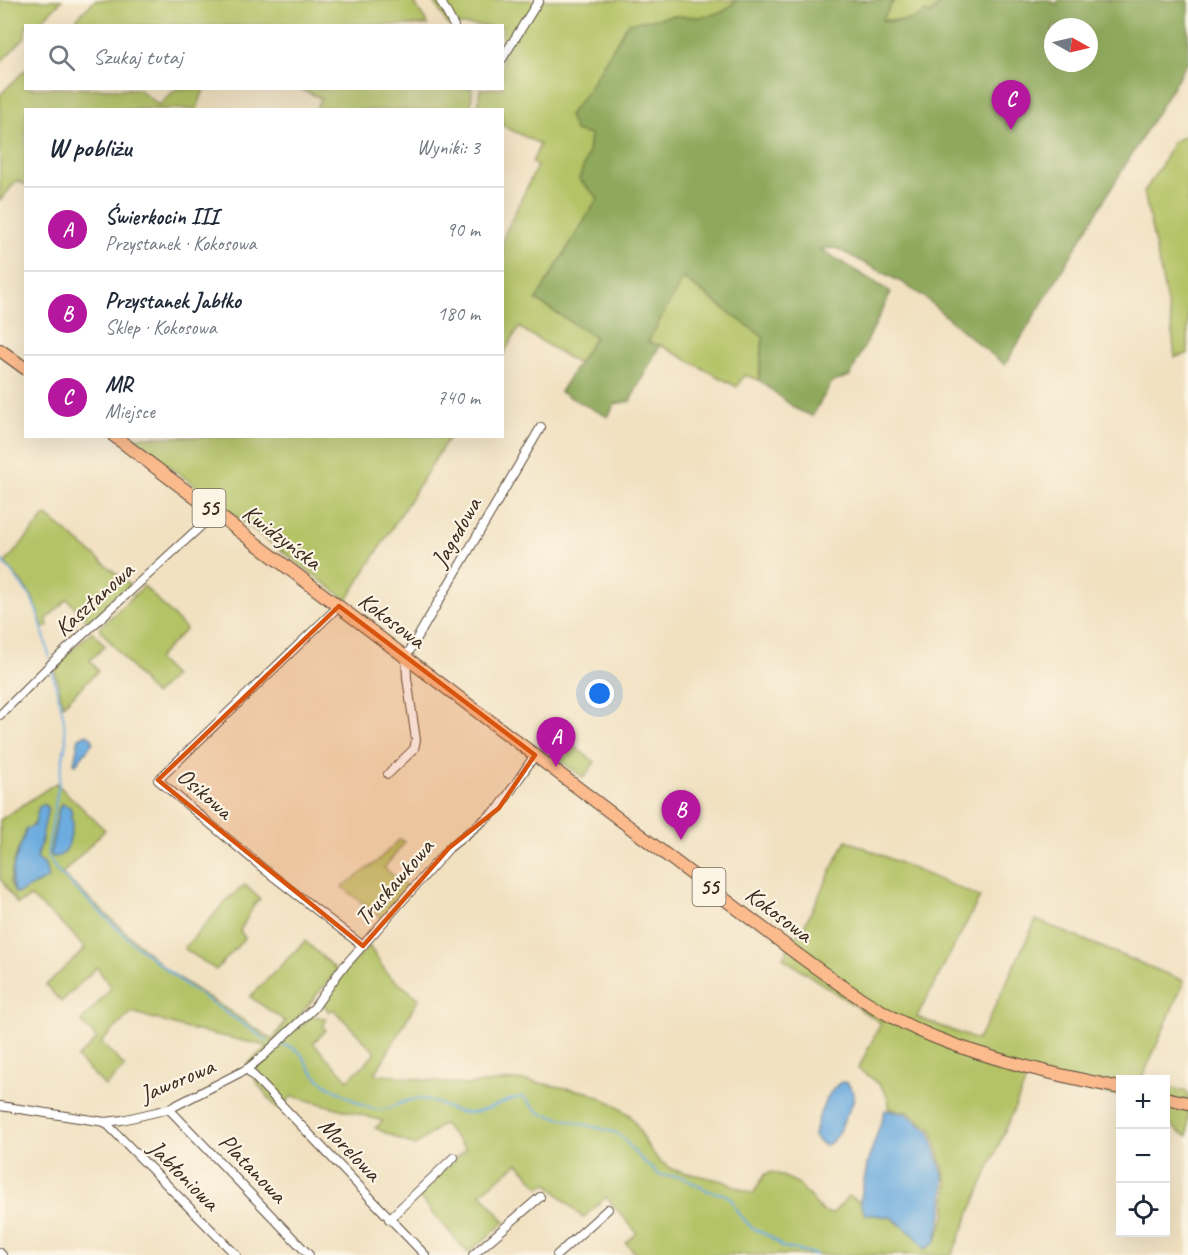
<!DOCTYPE html>
<html lang="pl">
<meta charset="utf-8">
<style>
:root{--surface:#fff;--page:#f2f2f3;--text:#1f2937;--muted:#747a83;--line:#e0e1e3;--accent:#b5179e}
body{margin:0;font-family:Caveat,sans-serif;background:var(--page);color:var(--text)}
.controls{position:absolute;right:18px;bottom:18px;display:grid;overflow:hidden;border-radius:0px;box-shadow:0 6px 24px #0002}
.controls button{width:54px;height:54px;display:grid;place-items:center;padding:0;border:0;border-bottom:2px solid var(--line);background:var(--surface);color:var(--text);font:30px sans-serif}
.compass{position:absolute;left:1044px;top:18px;width:54px;height:54px;border-radius:50%;background:var(--surface);box-shadow:0 6px 24px #0002;rotate:98deg}
.you{position:absolute;left:600px;top:694px;width:21px;height:21px;margin:-15px;border:4px solid #fff;border-radius:50%;background:#1a73e8;box-shadow:0 0 0 9px #1a73e833}
.badge{display:grid;place-items:center;width:39px;height:39px;border-radius:50%;background:var(--accent);color:#fff;font-size:20px;font-weight:700}
.pin{position:absolute;translate:-50% -50px;filter:drop-shadow(0 2px 3px #0008)}
.pin::after{content:'';position:absolute;top:32px;width:21px;height:18px;background:inherit;clip-path:polygon(0 0,100% 0,50% 100%)}
.list{margin:0;padding:0;list-style:none}
h2{display:flex;justify-content:space-between;align-items:center;height:78px;margin:0;padding:0 24px;font-size:26px}
h2 small{font-size:20px;font-weight:400;color:var(--muted)}
.list li{display:grid;grid-template-columns:39px 1fr auto;gap:18px;align-items:center;box-sizing:border-box;height:84px;padding:0 24px;border-top:2px solid var(--line)}
.list b{display:block;font-size:22px;white-space:nowrap}
.list p{margin:0;font-size:20px;white-space:nowrap;color:var(--muted)}
.list em{font-size:20px;font-style:normal;color:var(--muted)}
.icon{flex:none;width:33px;height:33px;fill:none;stroke:currentColor;stroke-width:2;stroke-linecap:round;stroke-linejoin:round}
.map{position:relative;flex:none;width:1188px;height:1255px;overflow:hidden}
.search{position:absolute;background:var(--surface);box-shadow:0 6px 24px #0002;left:24px;top:24px;width:480px;height:66px;display:flex;align-items:center;gap:15px;box-sizing:border-box;padding:0 21px;border-radius:0px;color:var(--muted);font-size:22px}
.panel{position:absolute;background:var(--surface);box-shadow:0 6px 24px #0002;left:24px;top:108px;width:480px;height:330px;border-radius:0px}
.map>svg:first-child{display:block}
.green{fill:#b4c366;stroke:#787642;stroke-width:1.5;fill-rule:evenodd}
.forest{fill:#8fa95b;stroke:#656a3c;stroke-width:1.5;fill-rule:evenodd}
.water{fill:#6cacdf;stroke:#546b7e;stroke-width:1.5}
.lines{fill:none;stroke-linecap:round;stroke-linejoin:round}
.stream{stroke:#6cacdf;stroke-width:2}
.street-casing{stroke:#564536;stroke-width:10}
.primary-casing{stroke:#564536;stroke-width:14}
.street{stroke:#fff;stroke-width:8}
.primary{stroke:#fbbb8d;stroke-width:12}
.marked{fill:#d7540e;fill-opacity:0.2;stroke:#d7540e;stroke-width:4.5;stroke-linejoin:round}
.labels{text-anchor:middle;dominant-baseline:central;stroke-width:4.5;stroke-linejoin:round;paint-order:stroke}
.shield{fill:#fcf5e5;stroke:#75675a;stroke-width:1.5}
.shield-label{font-size:22px;font-weight:bold;fill:#3b2a1e}
.street-label{font-size:24px;fill:#3b2a1e;stroke:#fcf5e5}
</style>
<div class="map">
<svg width="1188" height="1255" viewBox="0 0 1188 1255">
<rect width="100%" height="100%" fill="#fcf5e5"/>
<filter id="ink" filterUnits="userSpaceOnUse"><feTurbulence type="fractalNoise" baseFrequency=".0167" numOctaves="2"/><feDisplacementMap in="SourceGraphic" scale="12" xChannelSelector="R" yChannelSelector="G"/><feConvolveMatrix kernelMatrix="1 2 1 2 8 2 1 2 1" color-interpolation-filters="sRGB"/></filter>
<filter id="wash" filterUnits="userSpaceOnUse"><feTurbulence type="fractalNoise" baseFrequency=".008" numOctaves="4" result="noise"/><feDisplacementMap in="SourceGraphic" scale="24" xChannelSelector="R" yChannelSelector="G"/><feGaussianBlur stdDeviation="1.35" result="paint"/><feColorMatrix in="noise" values="0 0 0 0 0 0 0 0 0 0 0 0 0 0 0 0 0 1.4 0 .05"/><feComposite in="paint" operator="in"/></filter>
<g filter="url(#wash)">
<rect width="100%" height="100%" fill="#f1e1c1"/>
<!-- green -->
<g class="green">
<polygon points="0,0 62,0 37,25 26,26 25,37 0,63"/>
<polygon points="95,0 413,0 428,25 175,26 171,23 168,26 70,25"/>
<polygon points="433,0 737,0 723,12 702,17 673,16 586,93 569,115 590,135 588,154 580,179 598,198 536,300 595,337 578,364 519,327 503,355 503,238 537,166 532,163 540,144 503,126 502,110 478,109 480,89 502,88 502,26 448,25"/>
<polygon points="894,0 943,0 930,14 925,12 915,20 882,20"/>
<polygon points="25,70 26,88 138,89 159,105 176,89 204,89 197,109 26,110 25,185 17,180 0,201 0,95"/>
<polygon points="472,88 471,110 333,110 326,107 325,109 316,109 321,98 300,89"/>
<polygon points="1188,134 1188,354 1175,357 1171,322 1144,192 1162,164 1173,142"/>
<polygon points="682,278 763,337 759,380 744,375 737,387 660,345 648,343"/>
<polygon points="131,437 448,436 449,437 347,600"/>
<polygon points="46,515 130,585 89,622 67,599 47,619 48,626 43,628 32,596 5,563"/>
<polygon points="144,586 186,629 157,659 174,676 154,695 99,628"/>
<polygon points="92,631 105,646 90,660 98,671 63,705 54,667"/>
<polygon points="565,740 595,762 584,778 554,756"/>
<path d="M56 783 105 830 62 874 168 971 273 1040 285 1021 250 997 305 941 337 970 292 1025 298 1029 311 1016 327 1018 323 1027 326 1030 313 1043 348 1080 376 1053 333 1009 329 1012 323 1004 340 977 369 946 388 975 419 998 375 1074 467 1085 513 1080 528 1081 588 1092 610 1102 630 1115 638 1127 645 1142 659 1161 674 1170 723 1181 753 1194 765 1174 773 1172 798 1183 822 1211 832 1214 849 1196 860 1202 866 1214 890 1217 915 1236 925 1249 935 1243 946 1214 947 1182 932 1130 908 1112 889 1109C891 1089 872 1078 858 1069L881 1023 783 958 792 940 803 928 846 840 980 897 917 1017 977 1040 988 1021 1036 920 1184 981 1142 1079 1120 1080V1097L1029 1074 952 1255H637L626 1243 637 1233 606 1197 583 1218 547 1183 540 1188 518 1163 481 1193 505 1222 468 1253 417 1195 466 1149 443 1124 415 1146 375 1128 383 1121 293 1096 277 1109 257 1083 247 1065 267 1046 184 1028 132 1012 101 1042 125 1067 105 1086 77 1058 97 1039 81 1022 111 988 97 967 61 1002 46 985 85 949 69 930 31 897 17 904 0 878V820ZM62 804 72 813 53 857 50 853 59 808ZM39 807 42 840 37 859 45 866 48 878 19 893H15L10 882 13 865 19 847 36 820Z"/>
<polygon points="400,839 405,842 384,868 408,887 383,919 342,887 374,864"/>
<polygon points="245,885 260,899 254,905 240,931 245,938 216,970 184,948 229,898"/>
<path d="M1166 1086 1188 1092V1136C1161 1125 1166 1111 1166 1086Z"/>
</g>
<!-- forest -->
<path class="forest" d="M737 0H894L882 20C897 23 913 22 925 12L930 14 943 0H1048L1056 4 1059 0H1188V61L1005 365 966 334 924 297 903 283 836 248 820 249 891 292 850 376 832 382 812 416 796 409 759 380 763 337 683 278 648 342 660 345 630 401 615 404 608 417 560 392 595 337 536 300 598 198 579 179 588 154 590 135 575 131 569 115 586 93 628 23 673 16 702 17 723 12ZM1053 27H1089V63H1053Z"/>
<!-- water -->
<g class="water">
<polygon points="87,734 92,738 93,742 76,764 74,763 79,738"/>
<path d="M44 804 48 809 37 859 45 865 48 878 19 893H15C5 871 21 850 26 829L34 826 39 807Z"/>
<path d="M62 804 70 807 72 813 70 817 73 821C71 834 70 858 53 857L50 854 59 808Z"/>
<path d="M842 1082 847 1083C860 1096 851 1106 845 1118 839 1131 829 1159 814 1136 816 1121 828 1088 842 1082Z"/>
<polygon points="885,1110 907,1114 929,1131 944,1178 943,1211 935,1243 925,1249 915,1236 891,1217 865,1214 860,1202 868,1161"/>
</g>
<g class="lines">
<!-- stream -->
<g class="stream">
<polyline points="0,558 31,597 39,617 50,659"/>
<polyline points="52,671 63,714 66,740 48,849 48,856 57,871 132,942 188,987 268,1041"/>
<path d="M279 1044C308 1050 299 1057 315 1075 322 1082 332 1089 341 1093 351 1099 367 1109 378 1110 396 1110 402 1096 427 1100 442 1103 454 1114 470 1113 488 1112 505 1098 523 1097L540 1113 614 1132 622 1137 634 1152 659 1175 682 1177 708 1191 724 1194 731 1199 738 1213 752 1228 771 1237 782 1247 808 1252 816 1255"/>
</g>
</g>
</g>
<g filter="url(#ink)">
<g class="lines">
<!-- street casing -->
<g class="street-casing">
<g id="street">
<polyline points="440,0 454,26"/>
<polyline points="502,59 539,0"/>
<polyline points="339,606 158,780 264,869 363,946"/>
<polyline points="0,715 54,661 215,513"/>
<polyline points="388,774 414,749 416,740 407,678 406,657 541,427"/>
<polyline points="247,1069 425,1255"/>
<polyline points="0,1106 105,1122 122,1120 169,1109 247,1069 262,1057 314,1008 340,971 449,848 499,808 535,755"/>
<polyline points="169,1109 309,1255"/>
<polyline points="105,1122 236,1255"/>
<polyline points="389,1219 454,1157"/>
<polyline points="0,1253 2,1255"/>
<polyline points="473,1255 540,1197"/>
<polyline points="557,1255 608,1209"/>
</g>
</g>
<!-- primary casing -->
<g class="primary-casing">
<g id="primary">
<polyline points="0,350 26,369"/>
<path d="M114 436 797 954C840 985 884 1017 934 1037 993 1061 1058 1075 1120 1088"/>
<polyline points="1166,1098 1188,1103"/>
</g>
</g>
<!-- street -->
<use href="#street" class="street"/>
<!-- primary -->
<use href="#primary" class="primary"/>
</g>
</g>
<!-- marked area -->
<path class="marked" d="M339 606 535 755 499 808 449 848 363 946 158 780Z"/>
<g class="labels">
<!-- shield labels -->
<g class="shield">
<rect x="192.5" y="489" width="33" height="38" rx="4.5"/>
<rect x="692.5" y="868" width="33" height="38" rx="4.5"/>
</g>
<g class="shield-label">
<text x="209" y="508">55</text>
<text x="709" y="887">55</text>
</g>
<!-- street labels -->
<g class="street-label">
<text transform="translate(456 532) rotate(-60)">Jagodowa</text>
<text transform="translate(282 537) rotate(37)">Kwidzyńska</text>
<text transform="translate(94 599) rotate(-42)">Kasztanowa</text>
<text transform="translate(392 620) rotate(37)">Kokosowa</text>
<text transform="translate(205 793) rotate(41)">Osikowa</text>
<text transform="translate(394 882) rotate(-49)">Truskawkowa</text>
<text transform="translate(779 914) rotate(37)">Kokosowa</text>
<text transform="translate(177 1080) rotate(-23)">Jaworowa</text>
<text transform="translate(350 1149) rotate(46)">Morelowa</text>
<text transform="translate(253 1168) rotate(46)">Platanowa</text>
<text transform="translate(184 1175) rotate(45)">Jabłoniowa</text>
</g>
</g>
</svg>
<div class="controls">
<button>+</button>
<button>−</button>
<button><svg class="icon" aria-label="locate" viewBox="0 0 24 24"><circle cx="12" cy="12" r="6"/><path d="M12 2v4M12 18v4M2 12h4M18 12h4"/></svg></button>
</div>
<svg class="compass" viewBox="-18 -18 36 36"><path d="M0-13l5 13h-10z" fill="#e53935"/><path d="M0 13l5-13h-10z" fill="#747a83"/></svg>
<div class="you"></div>
<div class="pin badge" style="left:556px;top:767px">A</div>
<div class="pin badge" style="left:681px;top:840px">B</div>
<div class="pin badge" style="left:1011px;top:130px">C</div>
<div class="search"><svg class="icon" aria-label="search" viewBox="0 0 24 24"><circle cx="10" cy="10" r="6"/><path d="M15 15l6 6"/></svg>Szukaj tutaj</div>
<section class="panel">
<h2>W pobliżu<small>Wyniki: 3</small></h2>
<ul class="list">
<li><span class="badge">A</span><div><b>Świerkocin III</b><p>Przystanek · Kokosowa</p></div><em>90 m</em></li>
<li><span class="badge">B</span><div><b>Przystanek Jabłko</b><p>Sklep · Kokosowa</p></div><em>180 m</em></li>
<li><span class="badge">C</span><div><b>MR</b><p>Miejsce</p></div><em>740 m</em></li>
</ul>
</section>
</div>
